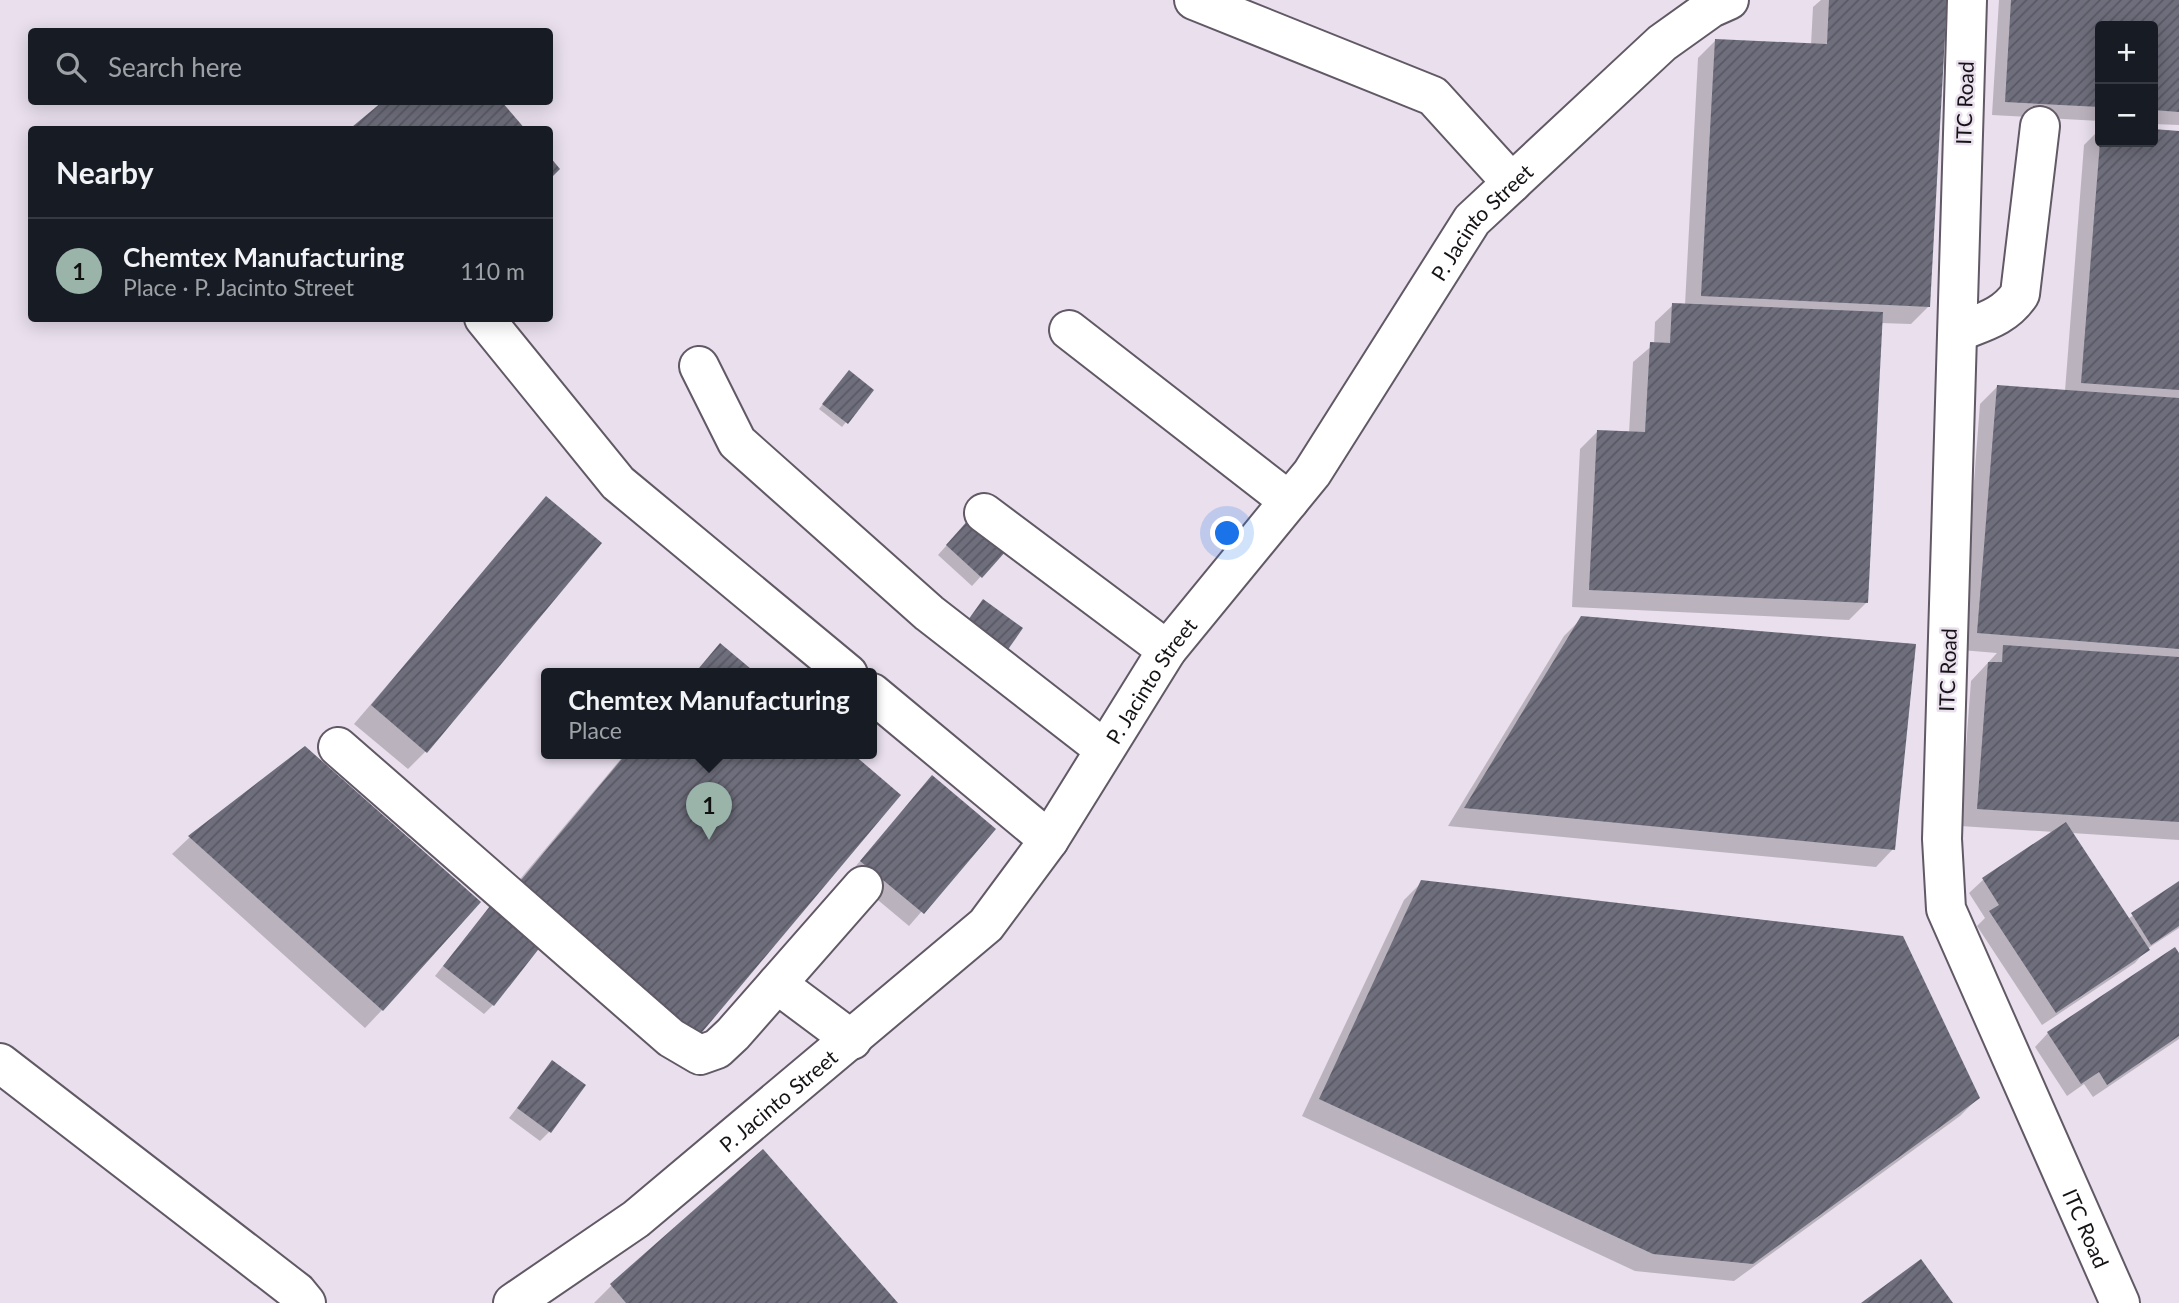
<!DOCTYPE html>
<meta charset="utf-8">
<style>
:root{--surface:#171b24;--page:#242831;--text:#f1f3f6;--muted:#9ea1a6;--line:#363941;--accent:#9ab4aa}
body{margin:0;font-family:Lato,sans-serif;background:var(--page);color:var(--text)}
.controls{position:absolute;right:21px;top:21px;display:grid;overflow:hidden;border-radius:7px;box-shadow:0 4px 18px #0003}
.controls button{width:63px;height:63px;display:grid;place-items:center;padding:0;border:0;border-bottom:2px solid var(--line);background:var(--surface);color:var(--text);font:35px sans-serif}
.you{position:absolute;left:1228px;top:534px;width:24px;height:24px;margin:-18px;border:5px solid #fff;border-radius:50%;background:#1a73e8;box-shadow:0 0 0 10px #1a73e833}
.badge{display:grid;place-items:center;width:46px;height:46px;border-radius:50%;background:var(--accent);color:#111;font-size:23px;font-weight:700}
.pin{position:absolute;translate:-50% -58px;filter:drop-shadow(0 2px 4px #0008)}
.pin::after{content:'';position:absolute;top:37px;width:24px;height:21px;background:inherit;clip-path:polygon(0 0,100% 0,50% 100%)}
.popup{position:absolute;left:541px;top:668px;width:336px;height:91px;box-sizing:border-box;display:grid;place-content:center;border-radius:7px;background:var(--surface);filter:drop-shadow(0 2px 5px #0005);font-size:23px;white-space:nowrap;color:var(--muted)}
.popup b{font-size:26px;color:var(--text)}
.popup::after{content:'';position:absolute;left:50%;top:100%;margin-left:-14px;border:14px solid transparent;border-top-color:var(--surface)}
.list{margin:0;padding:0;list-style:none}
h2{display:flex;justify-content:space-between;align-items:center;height:91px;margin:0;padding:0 28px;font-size:30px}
h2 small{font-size:23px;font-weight:400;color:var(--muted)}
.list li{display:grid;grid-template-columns:46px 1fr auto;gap:21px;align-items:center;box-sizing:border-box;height:105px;padding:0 28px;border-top:2px solid var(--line)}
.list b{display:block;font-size:26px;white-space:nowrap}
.list p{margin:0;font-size:23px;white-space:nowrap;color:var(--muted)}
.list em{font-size:23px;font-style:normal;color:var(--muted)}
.icon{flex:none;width:38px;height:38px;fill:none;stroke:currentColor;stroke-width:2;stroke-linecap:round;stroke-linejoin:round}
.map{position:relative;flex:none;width:2179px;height:1303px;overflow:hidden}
.search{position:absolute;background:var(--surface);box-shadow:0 4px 18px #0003;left:28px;top:28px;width:525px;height:77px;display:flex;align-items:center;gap:18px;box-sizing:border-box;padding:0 24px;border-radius:7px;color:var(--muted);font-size:26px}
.panel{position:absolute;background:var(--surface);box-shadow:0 4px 18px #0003;left:28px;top:126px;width:525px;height:196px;border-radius:7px}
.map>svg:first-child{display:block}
.shadow{fill:#0003}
.building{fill:url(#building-hatch)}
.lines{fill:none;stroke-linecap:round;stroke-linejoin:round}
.minor-casing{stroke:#615965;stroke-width:42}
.minor{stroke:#fff;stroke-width:38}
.labels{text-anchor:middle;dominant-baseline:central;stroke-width:5;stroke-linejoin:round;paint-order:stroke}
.street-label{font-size:21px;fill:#161317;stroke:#e9dfed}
</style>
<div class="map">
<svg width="2179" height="1303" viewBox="0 0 2179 1303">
<defs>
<pattern id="building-hatch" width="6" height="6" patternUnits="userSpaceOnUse" patternTransform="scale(1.75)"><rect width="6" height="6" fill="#6e6e7c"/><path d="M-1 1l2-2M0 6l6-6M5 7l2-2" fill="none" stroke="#595965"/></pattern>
</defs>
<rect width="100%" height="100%" fill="#e9dfed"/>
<!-- shadow -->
<g class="shadow">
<polygon points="1821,0 1946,0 1929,306 1911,324 1881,323 1867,602 1849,620 1572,607 1580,449 1598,431 1629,433 1633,362 1654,344 1655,322 1673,305 1685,305 1698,58 1716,40 1811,45 1813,7"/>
<polygon points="1999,0 2179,0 2179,125 2153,124 2153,26 2100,26 2100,121 1992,115"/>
<polygon points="385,102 500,102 524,130 352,130"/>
<polygon points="2100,129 2100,142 2153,142 2153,131 2179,133 2179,840 2072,833 2128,919 2179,883 2179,928 2147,949 2135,963 2042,1025 1977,926 1985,918 1969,893 1983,880 2054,832 1960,826 1971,681 1997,653 1961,650 1980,404 1997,387 2065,391 2084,145"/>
<polygon points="845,376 872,390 842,427 819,409"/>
<polygon points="546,499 426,751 408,769 354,724"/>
<polygon points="961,529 1004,551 972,586 938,555"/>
<polygon points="1582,618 1893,849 1876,867 1448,826 1564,636"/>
<polygon points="625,754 850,754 500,903"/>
<polygon points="932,778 993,829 909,926 848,875"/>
<polygon points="190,837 382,1010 365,1028 172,854"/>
<polygon points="1422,882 1978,1098 1960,1116 1734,1281 1635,1271 1302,1116 1404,900"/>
<polygon points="482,917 493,1005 484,1014 435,976"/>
<polygon points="2179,957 2179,1039 2093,1097 2084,1084 2067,1096 2035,1047 2048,1033"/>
<polygon points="552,1063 549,1132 540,1141 509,1118"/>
<polygon points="763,1151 896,1303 594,1303 611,1286"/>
</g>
<!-- building -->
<g class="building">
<polygon points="1829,0 1947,0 1930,307 1701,296 1715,39 1827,44"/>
<polygon points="2011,0 2179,0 2179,112 2153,110 2153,26 2100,26 2100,107 2005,102"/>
<polygon points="382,102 502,102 526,130 354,130 352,127"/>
<polygon points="2153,129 2179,131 2179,390 2081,383 2100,142 2153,142"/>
<polygon points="550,157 560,169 550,179"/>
<polygon points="1672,303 1883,312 1868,603 1589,590 1597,430 1645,432 1650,342 1670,343"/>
<polygon points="849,370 874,390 848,424 822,404"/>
<polygon points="1997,385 2179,398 2179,649 1977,633"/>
<polygon points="546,496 602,543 427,753 371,705"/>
<polygon points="970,518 1006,551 982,578 946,545"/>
<polygon points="983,599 1023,628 1002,658 961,630"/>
<polygon points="1581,616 1916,644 1895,850 1464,808"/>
<polygon points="720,643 757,674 694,674"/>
<polygon points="2003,645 2179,657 2179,822 1977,809 1988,662 2002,662"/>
<polygon points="305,746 481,902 383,1011 188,836"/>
<polygon points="626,754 853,754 901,795 698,1037 517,885"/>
<polygon points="932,775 996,829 924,914 860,861"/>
<polygon points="2066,822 2150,950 2056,1013 1989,911 1999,905 1982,878"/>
<polygon points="1421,880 1903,936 1980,1098 1753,1264 1653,1254 1319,1099"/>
<polygon points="2179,881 2179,926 2151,945 2131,913"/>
<polygon points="490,906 541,946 494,1006 443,966"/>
<polygon points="2175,947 2179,953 2179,1036 2107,1085 2099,1072 2081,1084 2047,1032"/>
<polygon points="552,1060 586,1085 551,1133 517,1108"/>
<polygon points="763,1149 898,1303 626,1303 610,1284"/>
<polygon points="1921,1259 1953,1303 1861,1303"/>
</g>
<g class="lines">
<!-- minor casing -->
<g class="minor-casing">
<g id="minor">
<polyline points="1194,0 1433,96 1512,183"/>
<path id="s1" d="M1967 0 1942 839 1946 909 2120 1303"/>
<polyline points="484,318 618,483 848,674"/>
<polyline points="1069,330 1289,501"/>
<path d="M1958 332C1983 322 2005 317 2020 294L2040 126"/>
<polyline points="699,366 737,442 929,613 1104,749"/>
<polyline points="984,513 1167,650"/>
<polyline points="872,693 1049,840"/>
<polyline points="338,747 671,1038 700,1055 717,1049 733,1034 863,886"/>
<polyline points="777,984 852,1040"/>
<polyline points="0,1063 297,1292 306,1303"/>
<path id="s2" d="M513 1303 636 1219 986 925 1049 840 1167 650 1312 473 1472 220 1662 43 1711 8 1729 0"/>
</g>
</g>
<!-- minor -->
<use href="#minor" class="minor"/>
</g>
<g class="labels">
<!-- street labels -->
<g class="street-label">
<text transform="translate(1964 103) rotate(-88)">ITC Road</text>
<text stroke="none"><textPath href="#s2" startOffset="1468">P. Jacinto Street</textPath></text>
<text transform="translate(1947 670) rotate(-88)">ITC Road</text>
<text stroke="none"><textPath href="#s2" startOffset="901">P. Jacinto Street</textPath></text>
<text stroke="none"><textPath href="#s2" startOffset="334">P. Jacinto Street</textPath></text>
<text stroke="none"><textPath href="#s1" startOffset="1258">ITC Road</textPath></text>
</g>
</g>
</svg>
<div class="controls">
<button>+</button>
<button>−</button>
</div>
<div class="you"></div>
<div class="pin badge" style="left:709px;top:840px">1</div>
<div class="popup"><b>Chemtex Manufacturing</b>Place</div>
<div class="search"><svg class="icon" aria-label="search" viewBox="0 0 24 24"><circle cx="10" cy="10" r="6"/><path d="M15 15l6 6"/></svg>Search here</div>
<section class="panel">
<h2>Nearby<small></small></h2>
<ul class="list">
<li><span class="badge">1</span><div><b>Chemtex Manufacturing</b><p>Place · P. Jacinto Street</p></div><em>110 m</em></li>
</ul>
</section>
</div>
